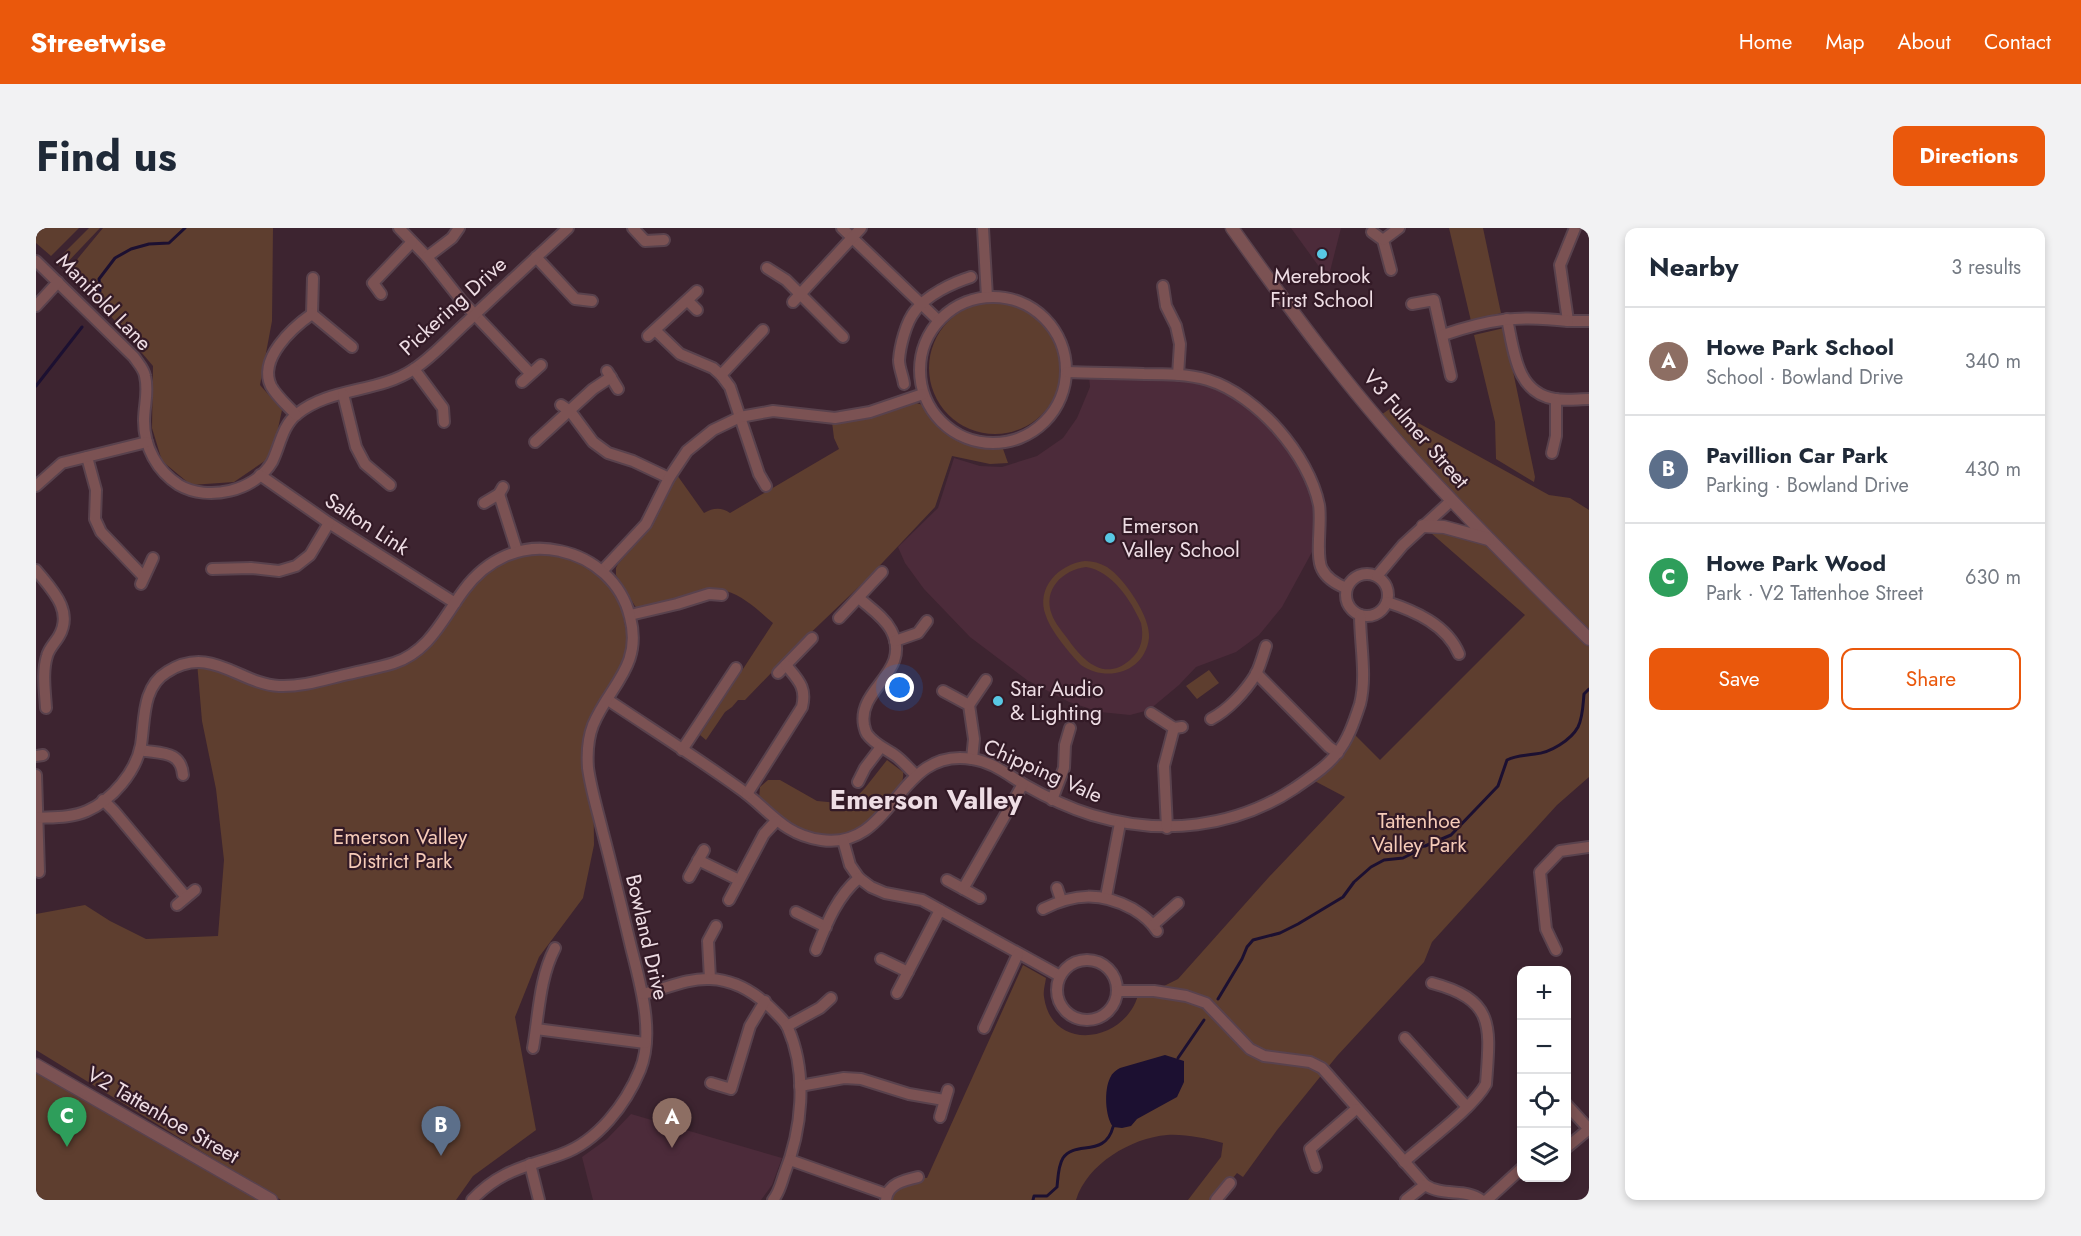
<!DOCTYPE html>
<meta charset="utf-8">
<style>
:root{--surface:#fff;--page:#f2f2f3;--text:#1f2937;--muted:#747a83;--line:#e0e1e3;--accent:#ea580c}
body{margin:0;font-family:Jost,sans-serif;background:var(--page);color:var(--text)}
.controls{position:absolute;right:18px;bottom:18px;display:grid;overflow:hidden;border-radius:12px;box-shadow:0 3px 9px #0003}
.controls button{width:54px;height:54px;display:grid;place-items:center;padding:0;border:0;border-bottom:2px solid var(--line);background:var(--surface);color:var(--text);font:30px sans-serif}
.you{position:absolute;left:864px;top:460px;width:21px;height:21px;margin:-15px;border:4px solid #fff;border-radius:50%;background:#1a73e8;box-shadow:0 0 0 9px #1a73e833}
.badge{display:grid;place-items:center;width:39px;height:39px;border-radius:50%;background:var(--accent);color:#fff;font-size:20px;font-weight:700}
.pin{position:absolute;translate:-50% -50px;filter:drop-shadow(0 2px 3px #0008)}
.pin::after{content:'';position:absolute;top:32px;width:21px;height:18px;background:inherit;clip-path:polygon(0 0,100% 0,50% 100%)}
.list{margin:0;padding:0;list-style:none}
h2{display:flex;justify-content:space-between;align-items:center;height:78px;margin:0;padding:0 24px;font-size:26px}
h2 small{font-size:20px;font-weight:400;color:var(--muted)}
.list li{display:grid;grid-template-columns:39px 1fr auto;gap:18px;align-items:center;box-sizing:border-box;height:108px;padding:0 24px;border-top:2px solid var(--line)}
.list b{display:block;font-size:22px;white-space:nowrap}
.list p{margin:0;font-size:20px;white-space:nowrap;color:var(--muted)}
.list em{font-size:20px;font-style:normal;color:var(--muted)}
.actions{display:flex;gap:12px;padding:18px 24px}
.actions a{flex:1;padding:14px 0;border:2px solid var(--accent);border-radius:12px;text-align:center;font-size:21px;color:var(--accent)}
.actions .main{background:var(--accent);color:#fff}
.icon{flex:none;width:33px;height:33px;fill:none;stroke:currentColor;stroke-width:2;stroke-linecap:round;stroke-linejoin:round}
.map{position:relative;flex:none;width:1553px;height:972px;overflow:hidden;border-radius:12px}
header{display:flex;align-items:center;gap:36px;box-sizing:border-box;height:84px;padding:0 30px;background:var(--accent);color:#fff}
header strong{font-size:28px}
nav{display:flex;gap:33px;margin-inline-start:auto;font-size:21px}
.intro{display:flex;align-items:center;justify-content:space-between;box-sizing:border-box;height:144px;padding:0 36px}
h1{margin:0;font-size:42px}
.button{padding:15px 27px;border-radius:12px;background:var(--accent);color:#fff;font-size:21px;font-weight:700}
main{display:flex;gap:36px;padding:0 36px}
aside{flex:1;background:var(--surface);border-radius:12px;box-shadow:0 3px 9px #0003}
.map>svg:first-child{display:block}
.built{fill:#4c2b3a}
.green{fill:#5e3e2f;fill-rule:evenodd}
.water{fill:#1c1031}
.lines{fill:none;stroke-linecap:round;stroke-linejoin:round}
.stream{stroke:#1c1031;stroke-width:3}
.minor-casing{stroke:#59424d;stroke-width:14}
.tertiary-casing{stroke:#59424d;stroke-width:15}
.minor{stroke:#7b5253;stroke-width:10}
.tertiary{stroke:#7b5253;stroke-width:12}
.poi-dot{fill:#58c8e4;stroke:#331a26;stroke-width:2}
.labels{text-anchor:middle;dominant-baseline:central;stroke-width:4.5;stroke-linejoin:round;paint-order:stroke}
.poi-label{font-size:21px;fill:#eedde4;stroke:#331a26;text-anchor:start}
.street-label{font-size:21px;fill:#eedde4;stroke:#331a26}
.park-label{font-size:21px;fill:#f6cbb8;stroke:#331a26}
.district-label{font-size:27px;font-weight:bold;fill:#eedde4;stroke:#331a26}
</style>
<header>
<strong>Streetwise</strong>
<nav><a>Home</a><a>Map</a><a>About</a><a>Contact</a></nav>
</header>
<div class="intro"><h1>Find us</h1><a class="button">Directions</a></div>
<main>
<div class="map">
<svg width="1553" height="972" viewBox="0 0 1553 972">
<rect width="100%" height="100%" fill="#3d2430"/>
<!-- built -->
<g class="built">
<polygon points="1255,0 1305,0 1292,51"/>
<polygon points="1053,148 1145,151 1183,158 1214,178 1240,201 1270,253 1277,280 1279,301 1276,324 1246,379 1223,407 1200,424 1160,439 1143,457 1113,482 1094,487 1064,484 1033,474 991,452 934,409 888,361 869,335 862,319 902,280 918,230 944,238 966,239 1001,228 1027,210 1041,190 1054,159"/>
<polygon points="595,886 746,930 736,957 725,972 557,972 546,929 571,911"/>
</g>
<!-- green -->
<g class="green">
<polygon points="0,0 43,0 15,28 0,15"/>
<polygon points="53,0 64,0 27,39 18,35"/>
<polygon points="67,0 237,0 236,93 224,157 246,182 236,228 198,254 155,257 126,233 116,200 117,138 34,40"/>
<polygon points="1413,0 1447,0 1465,85 1435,93"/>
<circle cx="959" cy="140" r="66"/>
<polygon points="1468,100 1499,249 1498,254 1460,231 1459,194 1438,107"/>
<path d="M875 174C896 177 894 186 907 200 921 214 947 219 966 218L972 235 954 236 916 228 899 279 831 351 764 415 709 472H702L696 479 689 484 670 512 664 507 737 395C724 384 708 368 690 363 672 359 623 376 603 381L599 378 580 347V340L582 336 613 301 641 247 668 285C677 280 685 279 694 285L803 221 798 210 796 194 840 187Z"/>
<path d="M1355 180 1513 267 1534 270 1553 282V549L1521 577 1396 714 1388 734 1301 828 1241 902 1207 949 1201 945 1179 972H1152L1185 929 1187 915C1168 910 1150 906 1131 907 1095 910 1051 936 1040 972H850V966L882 949 891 950 987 737 1010 750C1009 757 1007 763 1008 769 1016 827 1093 814 1103 763H1118L1142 751 1233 649 1309 569 1273 550 1302 525 1314 502 1344 532 1489 387 1387 298 1452 311 1342 189Z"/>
<polygon points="501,323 547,330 582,361 594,424 566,474 557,527 558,617 547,670 503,729 479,789 500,902 437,948 420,972 245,972 0,822 0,686 49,677 74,693 110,711 182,708 188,632 180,561 166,493 161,434 233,461 330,449 390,415 450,338"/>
<path d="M1049 333C1057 333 1064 335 1071 339 1088 350 1115 389 1113 410 1109 444 1071 455 1045 437 1034 426 1015 403 1010 388 999 360 1023 336 1049 333ZM1050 339C1076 343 1095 372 1105 395 1108 409 1106 422 1094 432 1067 455 1046 431 1031 410 1025 402 1019 395 1016 387 1006 361 1027 342 1050 339Z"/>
<polygon points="1173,442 1183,455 1161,471 1150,458"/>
<path d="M851 532 867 544C869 555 857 572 849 579 842 586 836 593 828 598 811 612 781 612 762 603 748 595 735 581 723 571L724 559 732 552H744L781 573 814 576 829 560Z"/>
<polygon points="0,837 235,972 0,972"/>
</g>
<!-- water -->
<path class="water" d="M1129 827 1148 833V854L1141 869 1101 891 1095 898 1086 900 1077 899C1069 888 1068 862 1074 850 1076 845 1080 842 1084 840Z"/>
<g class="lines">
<!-- stream -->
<g class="stream">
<polyline points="59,68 64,63 63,51 79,30 95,21 113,16 133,15 149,0"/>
<polyline points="0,158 46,99"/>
<path d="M1182 771 1206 731 1211 719 1217 712 1244 705 1262 696 1307 669 1318 654 1335 639 1348 632 1367 630 1377 625 1382 619 1389 618 1415 607 1462 558 1471 532C1481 527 1487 528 1499 526 1514 525 1535 512 1542 499 1547 489 1547 476 1548 466L1553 461"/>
<polyline points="1142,830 1168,792"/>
<path d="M997 972 998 968H1011L1021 959C1022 950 1022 938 1027 930 1039 912 1069 930 1077 899"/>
</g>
<!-- minor casing -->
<g class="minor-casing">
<g id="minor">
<polyline points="363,0 391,29 425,72 494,145"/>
<polyline points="597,0 609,13 628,12"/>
<polyline points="806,0 902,92"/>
<polyline points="947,0 951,69"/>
<polyline points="1539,0 1524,37 1532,93 1553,93"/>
<polyline points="1336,4 1347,12 1355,42"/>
<polyline points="1347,12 1363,0"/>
<polyline points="391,29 416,10 423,0"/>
<polyline points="500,29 539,71 556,73"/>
<path d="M0 33 98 129C102 135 108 141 109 148 113 164 108 177 108 193 108 219 121 243 143 257 172 274 219 263 236 234 244 218 246 198 261 186 294 159 343 165 378 141 398 128 415 108 432 93 465 62 498 31 532 0"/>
<polyline points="731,40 750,52 807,109"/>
<polyline points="1127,58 1130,78 1140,98 1144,116 1142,147"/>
<polyline points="345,66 337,55 376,14"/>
<circle cx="957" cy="142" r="73"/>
<polyline points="652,73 661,82"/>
<polyline points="757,74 825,0"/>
<polyline points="1376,76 1398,72 1415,148"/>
<polyline points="0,78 22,54"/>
<polyline points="276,86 277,50"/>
<path d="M1471 91C1478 123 1480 165 1519 171 1530 173 1542 171 1553 171"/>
<polyline points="619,102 644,126 677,140 685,147 694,159 723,246 730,258"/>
<path d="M1407 107C1454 91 1482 87 1532 93"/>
<polyline points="612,108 661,63"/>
<polyline points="378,141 407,180 408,194"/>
<polyline points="571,143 582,161"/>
<path d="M1031 144C1057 145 1083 145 1108 146 1129 146 1152 146 1172 152 1221 167 1273 227 1283 277 1286 295 1279 328 1286 341 1291 351 1300 356 1310 360"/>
<polyline points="685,147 727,102"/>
<polyline points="486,154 505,137"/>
<path d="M868 156C867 148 863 140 863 132 864 118 870 94 879 83 891 67 916 55 935 49"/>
<polyline points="307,166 320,219 329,236 354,257"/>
<polyline points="525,177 534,183 557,214 572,225 597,233 633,250"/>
<path d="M260 187C252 178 241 169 235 158 222 131 256 100 276 86L316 119"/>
<polyline points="499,214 557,161 575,149"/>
<polyline points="1516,225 1520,208 1520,171"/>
<polyline points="51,229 60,262 59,291 65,304 107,348"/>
<polyline points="224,247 293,295 419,375"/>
<polyline points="0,258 26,235 111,214"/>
<polyline points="463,266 481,323"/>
<polyline points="448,275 463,266 467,259"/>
<polyline points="176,341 215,340 243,343 260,338 274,327 293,295"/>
<path d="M0 342C15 361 38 382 23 408 19 415 13 420 11 428 6 444 9 463 10 480"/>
<polyline points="567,342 610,296 633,250 651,223 677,202 704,189 737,183 799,190 834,184 887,166"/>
<circle cx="1331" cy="367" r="21"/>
<polyline points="1341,348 1367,317 1416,272"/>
<polyline points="105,356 117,330"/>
<path d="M823 370C834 380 848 389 855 402 877 444 821 460 828 497 829 501 829 503 831 506 838 516 850 521 860 528 867 533 873 541 880 547"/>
<path d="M1351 374C1379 383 1411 397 1423 426"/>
<polyline points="594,387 641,376 673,366 686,367"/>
<polyline points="803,390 846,344"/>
<polyline points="859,413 882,405 891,393"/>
<polyline points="742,445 776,410"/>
<polyline points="1220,445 1293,519 1302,525"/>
<polyline points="907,463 933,477 938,511 936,531"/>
<path d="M572 472C617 502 663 531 707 563 734 583 748 607 785 612 859 623 860 518 936 531 957 534 972 547 989 557 1010 569 1033 580 1056 587 1126 608 1199 600 1259 560 1273 550 1291 539 1301 525 1312 513 1319 491 1324 476 1331 448 1324 416 1324 387"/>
<polyline points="933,477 950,452"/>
<polyline points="1115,485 1138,500 1146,499"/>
<path d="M1175 491C1192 482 1209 464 1220 446 1224 438 1227 427 1230 418"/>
<path d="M104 522C124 526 145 522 147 547"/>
<polyline points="646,522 700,440"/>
<polyline points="0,528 7,527"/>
<polyline points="0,547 3,644"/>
<polyline points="822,554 829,540 845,519"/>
<path d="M711 566 766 479C771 459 762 452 750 437"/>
<polyline points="67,572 78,583 150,669"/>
<polyline points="1016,572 1028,540 1029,517 1034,500"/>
<path d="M0 590C17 589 35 590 51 583 76 572 100 544 105 517 109 491 106 459 131 444 175 416 203 456 243 458 265 459 287 452 308 447 324 443 342 440 358 435 394 423 407 390 428 362 450 332 485 314 524 323 558 330 586 355 594 389 607 438 573 458 557 497 552 510 551 526 552 540 555 562 562 584 567 605 577 643 586 681 595 719 604 755 619 806 604 842 590 876 562 913 526 926 490 939 464 942 436 972"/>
<polyline points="1131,600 1128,538 1138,500"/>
<polyline points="807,612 814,637 823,650 835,659 849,665 886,672 1024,748"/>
<polyline points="662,632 703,652"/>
<polyline points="653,649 668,622"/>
<polyline points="911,652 944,670"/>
<polyline points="1021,660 1025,672"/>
<polyline points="927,661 987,556"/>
<polyline points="1070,669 1084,595"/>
<polyline points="693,672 728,606 740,593"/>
<polyline points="141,677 159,662"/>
<path d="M1007 681C1039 665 1065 664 1097 681 1107 687 1115 693 1121 703"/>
<polyline points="760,684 790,699"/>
<polyline points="1117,697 1142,675"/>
<path d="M780 722C790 697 801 668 823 650"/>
<polyline points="1520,722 1510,701 1504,644 1524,623 1553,619"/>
<polyline points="845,731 872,744"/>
<circle cx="1051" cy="762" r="30"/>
<polyline points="674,751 672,713 680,698"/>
<path d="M1081 763H1118L1150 768 1170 775 1214 821 1228 828 1274 834 1286 840 1389 957C1407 969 1430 960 1445 972"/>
<polyline points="861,765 904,682"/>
<path d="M607 766C629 761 651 750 674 751 701 752 723 767 741 786 745 790 750 795 752 800 772 846 766 902 748 947 745 956 743 965 737 972"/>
<polyline points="751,798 784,780 795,770"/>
<polyline points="948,800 982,726"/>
<polyline points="500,801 609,815"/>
<polyline points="1369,810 1431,879"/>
<path d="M497 820C503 786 503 751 519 720"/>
<polyline points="675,855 695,861 714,798 729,773"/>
<polyline points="764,858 808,850 825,851 873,866 908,872"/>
<polyline points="1530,876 1553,901"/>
<polyline points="904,889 912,862"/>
<polyline points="1530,920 1553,901"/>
<polyline points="754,932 850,966"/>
<path d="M1368 934C1390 914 1437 880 1450 856 1454 799 1460 772 1396 755"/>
<polyline points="494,936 503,972"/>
<polyline points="1280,939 1274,921 1320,881"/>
<path d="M850 972C851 956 869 952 882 949"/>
<polyline points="1180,972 1194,955"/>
<polyline points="1370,972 1389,957"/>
<polyline points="1451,972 1486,940"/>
</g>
</g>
<!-- tertiary casing -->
<g class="tertiary-casing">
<g id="tertiary">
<path d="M1196 0C1253 80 1312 160 1378 232 1435 294 1494 353 1553 411"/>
<polyline points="1387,298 1408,299 1452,311"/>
<polyline points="0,837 235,972"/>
</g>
</g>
<!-- minor -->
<use href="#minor" class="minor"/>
<!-- tertiary -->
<use href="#tertiary" class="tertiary"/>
</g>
<!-- markers -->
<g class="poi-dot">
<circle cx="1286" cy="26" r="6"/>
<circle cx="1074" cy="310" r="6"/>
<circle cx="962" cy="473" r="6"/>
</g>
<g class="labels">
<!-- poi labels -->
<g class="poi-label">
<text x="1286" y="48" text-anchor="middle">Merebrook<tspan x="1286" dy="24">First School</tspan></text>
<text x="1086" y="298">Emerson<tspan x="1086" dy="24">Valley School</tspan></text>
<text x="974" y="461">Star Audio<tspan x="974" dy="24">&amp; Lighting</tspan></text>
</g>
<!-- street labels -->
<g class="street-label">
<text transform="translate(68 74) rotate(46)">Manifold Lane</text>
<text transform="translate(417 78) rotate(-42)">Pickering Drive</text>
<text transform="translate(1380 201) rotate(49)">V3 Fulmer Street</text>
<text transform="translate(331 296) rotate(33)">Salton Link</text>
<text transform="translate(1007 543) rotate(24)">Chipping Vale</text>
<text transform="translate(611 709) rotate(77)">Bowland Drive</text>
<text transform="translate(127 887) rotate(30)">V2 Tattenhoe Street</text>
</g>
<!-- park labels -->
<g class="park-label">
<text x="1383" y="593">Tattenhoe<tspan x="1383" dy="24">Valley Park</tspan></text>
<text x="364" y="609">Emerson Valley<tspan x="364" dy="24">District Park</tspan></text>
</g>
<!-- district labels -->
<g class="district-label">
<text x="890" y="571">Emerson Valley</text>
</g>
</g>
</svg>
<div class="controls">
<button>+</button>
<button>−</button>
<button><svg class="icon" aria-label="locate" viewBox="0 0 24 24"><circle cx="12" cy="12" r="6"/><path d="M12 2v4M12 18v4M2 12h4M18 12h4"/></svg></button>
<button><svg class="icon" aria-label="layers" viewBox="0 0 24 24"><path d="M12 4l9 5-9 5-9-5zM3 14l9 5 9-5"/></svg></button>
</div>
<div class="you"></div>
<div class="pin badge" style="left:636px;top:920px;background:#8d6e63">A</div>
<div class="pin badge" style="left:405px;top:928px;background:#5c6f8a">B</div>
<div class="pin badge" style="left:31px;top:919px;background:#2e9e5b">C</div>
</div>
<aside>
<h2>Nearby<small>3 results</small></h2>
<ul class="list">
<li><span class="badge" style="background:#8d6e63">A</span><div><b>Howe Park School</b><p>School · Bowland Drive</p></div><em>340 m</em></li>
<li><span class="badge" style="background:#5c6f8a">B</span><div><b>Pavillion Car Park</b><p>Parking · Bowland Drive</p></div><em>430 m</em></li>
<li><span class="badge" style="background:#2e9e5b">C</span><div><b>Howe Park Wood</b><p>Park · V2 Tattenhoe Street</p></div><em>630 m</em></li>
</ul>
<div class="actions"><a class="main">Save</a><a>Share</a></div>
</aside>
</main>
